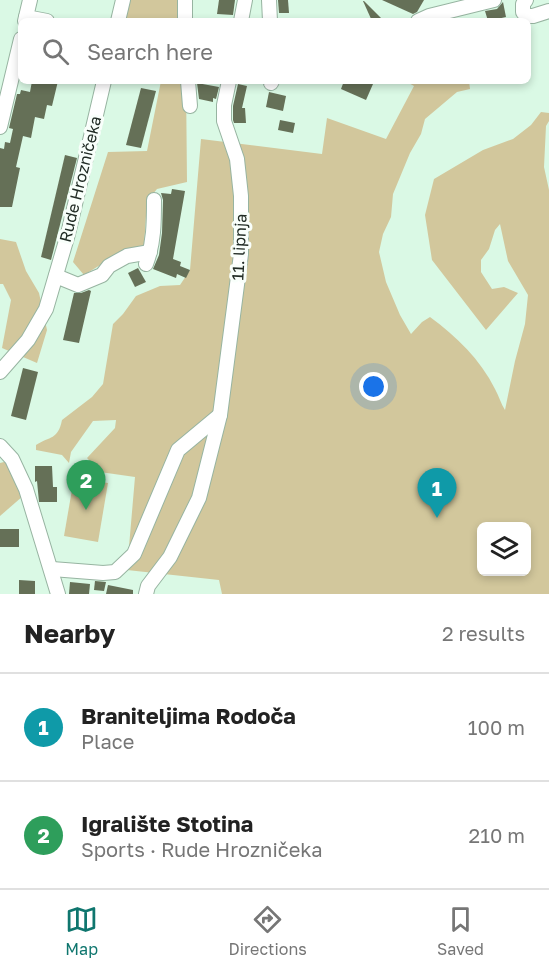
<!DOCTYPE html>
<meta charset="utf-8">
<style>
:root{--surface:#fff;--page:#f2f2f2;--text:#222;--muted:#767676;--line:#e0e0e0;--accent:#0f766e}
body{margin:0;font-family:"Golos Text",sans-serif;background:var(--page);color:var(--text)}
.controls{position:absolute;right:18px;bottom:18px;display:grid;overflow:hidden;border-radius:9px;box-shadow:0 3px 9px #0003}
.controls button{width:54px;height:54px;display:grid;place-items:center;padding:0;border:0;border-bottom:2px solid var(--line);background:var(--surface);color:var(--text);font:30px sans-serif}
.you{position:absolute;left:374px;top:387px;width:21px;height:21px;margin:-15px;border:4px solid #fff;border-radius:50%;background:#1a73e8;box-shadow:0 0 0 9px #1a73e833}
.badge{display:grid;place-items:center;width:39px;height:39px;border-radius:50%;background:var(--accent);color:#fff;font-size:20px;font-weight:700}
.pin{position:absolute;translate:-50% -50px;filter:drop-shadow(0 2px 3px #0008)}
.pin::after{content:'';position:absolute;top:32px;width:21px;height:18px;background:inherit;clip-path:polygon(0 0,100% 0,50% 100%)}
.list{margin:0;padding:0;list-style:none}
h2{display:flex;justify-content:space-between;align-items:center;height:78px;margin:0;padding:0 24px;font-size:26px}
h2 small{font-size:20px;font-weight:400;color:var(--muted)}
.list li{display:grid;grid-template-columns:39px 1fr auto;gap:18px;align-items:center;box-sizing:border-box;height:108px;padding:0 24px;border-top:2px solid var(--line)}
.list b{display:block;font-size:22px;white-space:nowrap}
.list p{margin:0;font-size:20px;white-space:nowrap;color:var(--muted)}
.list em{font-size:20px;font-style:normal;color:var(--muted)}
.icon{flex:none;width:33px;height:33px;fill:none;stroke:currentColor;stroke-width:2;stroke-linecap:round;stroke-linejoin:round}
.map{position:relative;flex:none;width:549px;height:594px;overflow:hidden}
.search{position:absolute;background:var(--surface);box-shadow:0 3px 9px #0003;left:18px;right:18px;top:18px;height:66px;display:flex;align-items:center;gap:15px;box-sizing:border-box;padding:0 21px;border-radius:9px;color:var(--muted);font-size:22px}
.sheet{height:294px;background:var(--surface)}
nav{display:flex;justify-content:space-around;align-items:center;box-sizing:border-box;height:84px;border-top:2px solid var(--line);background:var(--surface);font-size:16px;color:var(--muted)}
nav a{display:grid;justify-items:center;gap:3px}
nav .on{color:var(--accent)}
.map>svg:first-child{display:block}
.green{fill:#d2c79c;fill-rule:evenodd}
.building{fill:#657057}
.lines{fill:none;stroke-linecap:round;stroke-linejoin:round}
.minor-casing{stroke:#97b4a1;stroke-width:16}
.minor{stroke:#fff;stroke-width:14}
.labels{text-anchor:middle;dominant-baseline:central;stroke-width:6;stroke-linejoin:round;paint-order:stroke}
.street-label{font-size:16px;fill:#212c25;stroke:#f9fffb}
</style>
<div class="map">
<svg width="549" height="594" viewBox="0 0 549 594">
<rect width="100%" height="100%" fill="#daf9e5"/>
<!-- green -->
<g class="green">
<polygon points="128,0 182,0 183,21 125,21"/>
<polygon points="161,81 186,81 187,182 157,189 147,201 144,246 105,262 84,275 73,262 108,152 147,151"/>
<path d="M405 81H469L470 89 457 92 425 119 421 134 410 153 393 194 391 217 383 234 379 252 386 282 400 315 411 334 422 322 430 317C457 337 480 359 495 389 499 396 501 404 505 410L515 361 525 324 528 295 508 261 500 224 495 230 489 249 481 260V272L492 289 504 287 518 293 486 330 432 260 425 215 434 179 483 150 513 139 531 125 541 112 549 113V121L546 126 544 167 549 190V594H222L219 580 127 570 135 477 100 472 87 458 115 428 116 420 93 421 71 452 69 463 62 455 36 450V445C50 436 58 440 62 420L92 397 103 384 113 324 123 314 136 296 160 286 180 285 190 270 201 139 322 154 327 118 386 139 414 86ZM482 526H526V572H482Z"/>
<polygon points="0,239 16,242 26,271 39,293 47,330 37,363 2,348 11,300 3,284 0,284"/>
<polygon points="8,461 23,496 0,516 0,463"/>
<polygon points="74,478 108,483 98,542 64,536"/>
</g>
<!-- building -->
<g class="building">
<polygon points="219,0 235,0 233,15 217,14"/>
<polygon points="278,0 288,0 289,13 279,13"/>
<polygon points="382,0 424,0 417,12 413,14"/>
<polygon points="363,1 364,1 384,21 372,21"/>
<polygon points="503,2 506,17 488,21 485,11 497,9"/>
<polygon points="32,81 58,81 52,106 47,105 44,119 35,117 31,138 23,136 16,167 20,168 12,207 0,207 0,148 4,149 5,142 10,143 13,129 9,128 17,94 20,94 21,90 30,92"/>
<polygon points="344,81 366,81 373,84 366,100 341,89"/>
<polygon points="197,83 219,87 216,99 213,98 213,102 199,99"/>
<polygon points="238,84 247,86 242,108 245,108 246,123 234,123 233,120 233,106"/>
<polygon points="141,88 156,91 141,148 126,145"/>
<polygon points="269,92 286,96 283,111 266,107"/>
<polygon points="280,120 295,123 293,133 278,130"/>
<polygon points="65,155 77,158 51,260 41,257"/>
<polygon points="172,189 185,191 173,259 181,262 180,266 190,270 186,278 177,274 176,278 153,269 159,255 162,233 163,200 161,193 171,194"/>
<polygon points="138,268 146,282 135,287 128,273"/>
<polygon points="89,290 91,291 79,343 63,340 74,293 81,293"/>
<polygon points="23,368 38,372 26,420 11,416"/>
<polygon points="35,466 52,466 53,487 57,487 57,502 39,502 37,481 35,482"/>
<rect x="0" y="529" width="19" height="18"/>
<polygon points="19,580 35,581 35,594 19,594"/>
<polygon points="95,581 106,582 104,591 94,590"/>
<polygon points="70,582 90,584 89,594 69,594"/>
<polygon points="108,585 133,590 133,594 106,594"/>
</g>
<g class="lines">
<!-- minor casing -->
<g class="minor-casing">
<g id="minor">
<polyline points="185,0 185,21"/>
<polyline points="269,0 270,21"/>
<polyline points="526,0 523,4 523,12 526,16 533,16 549,11"/>
<polyline points="26,17 47,21"/>
<polyline points="25,21 30,0"/>
<polyline points="118,21 123,0"/>
<polyline points="241,21 245,0"/>
<polyline points="418,21 429,16 494,0"/>
<polyline points="188,81 190,106"/>
<polyline points="271,83 272,81"/>
<polyline points="0,127 21,39"/>
<path d="M146 264C154 243 154 222 154 200"/>
<polyline points="56,276 78,285 102,275 109,266 127,256 150,252"/>
<polyline points="0,372 28,340 46,309 68,234 104,81"/>
<polyline points="0,446 12,459 26,489 58,594"/>
<polyline points="52,569 103,573 115,572 134,554 178,450 220,415"/>
<polyline points="146,594 148,586 170,557 199,498 220,415 241,254 241,196 237,159 224,121 224,105 229,81"/>
</g>
</g>
<!-- minor -->
<use href="#minor" class="minor"/>
</g>
<g class="labels">
<!-- street labels -->
<g class="street-label">
<text transform="translate(80 179) rotate(-76)">Rude Hrozničeka</text>
<text transform="translate(239 247) rotate(-87)">11. lipnja</text>
</g>
</g>
</svg>
<div class="controls">
<button><svg class="icon" aria-label="layers" viewBox="0 0 24 24"><path d="M12 4l9 5-9 5-9-5zM3 14l9 5 9-5"/></svg></button>
</div>
<div class="you"></div>
<div class="pin badge" style="left:437px;top:518px;background:#0f9aa8">1</div>
<div class="pin badge" style="left:86px;top:510px;background:#2e9e5b">2</div>
<div class="search"><svg class="icon" aria-label="search" viewBox="0 0 24 24"><circle cx="10" cy="10" r="6"/><path d="M15 15l6 6"/></svg>Search here</div>
</div>
<section class="sheet">
<h2>Nearby<small>2 results</small></h2>
<ul class="list">
<li><span class="badge" style="background:#0f9aa8">1</span><div><b>Braniteljima Rodoča</b><p>Place</p></div><em>100 m</em></li>
<li><span class="badge" style="background:#2e9e5b">2</span><div><b>Igralište Stotina</b><p>Sports · Rude Hrozničeka</p></div><em>210 m</em></li>
</ul>
</section>
<nav>
<a class="on"><svg class="icon" aria-label="map" viewBox="0 0 24 24"><path d="M3 6l6-2 6 2 6-2v14l-6 2-6-2-6 2zM9 4v14M15 6v14"/></svg>Map</a>
<a><svg class="icon" aria-label="directions" viewBox="0 0 24 24"><path d="M12 3l9 9-9 9-9-9zM9 14v-3h6M13 9l2 2-2 2"/></svg>Directions</a>
<a><svg class="icon" aria-label="saved" viewBox="0 0 24 24"><path d="M7 4h10v16l-5-4-5 4z"/></svg>Saved</a>
</nav>
